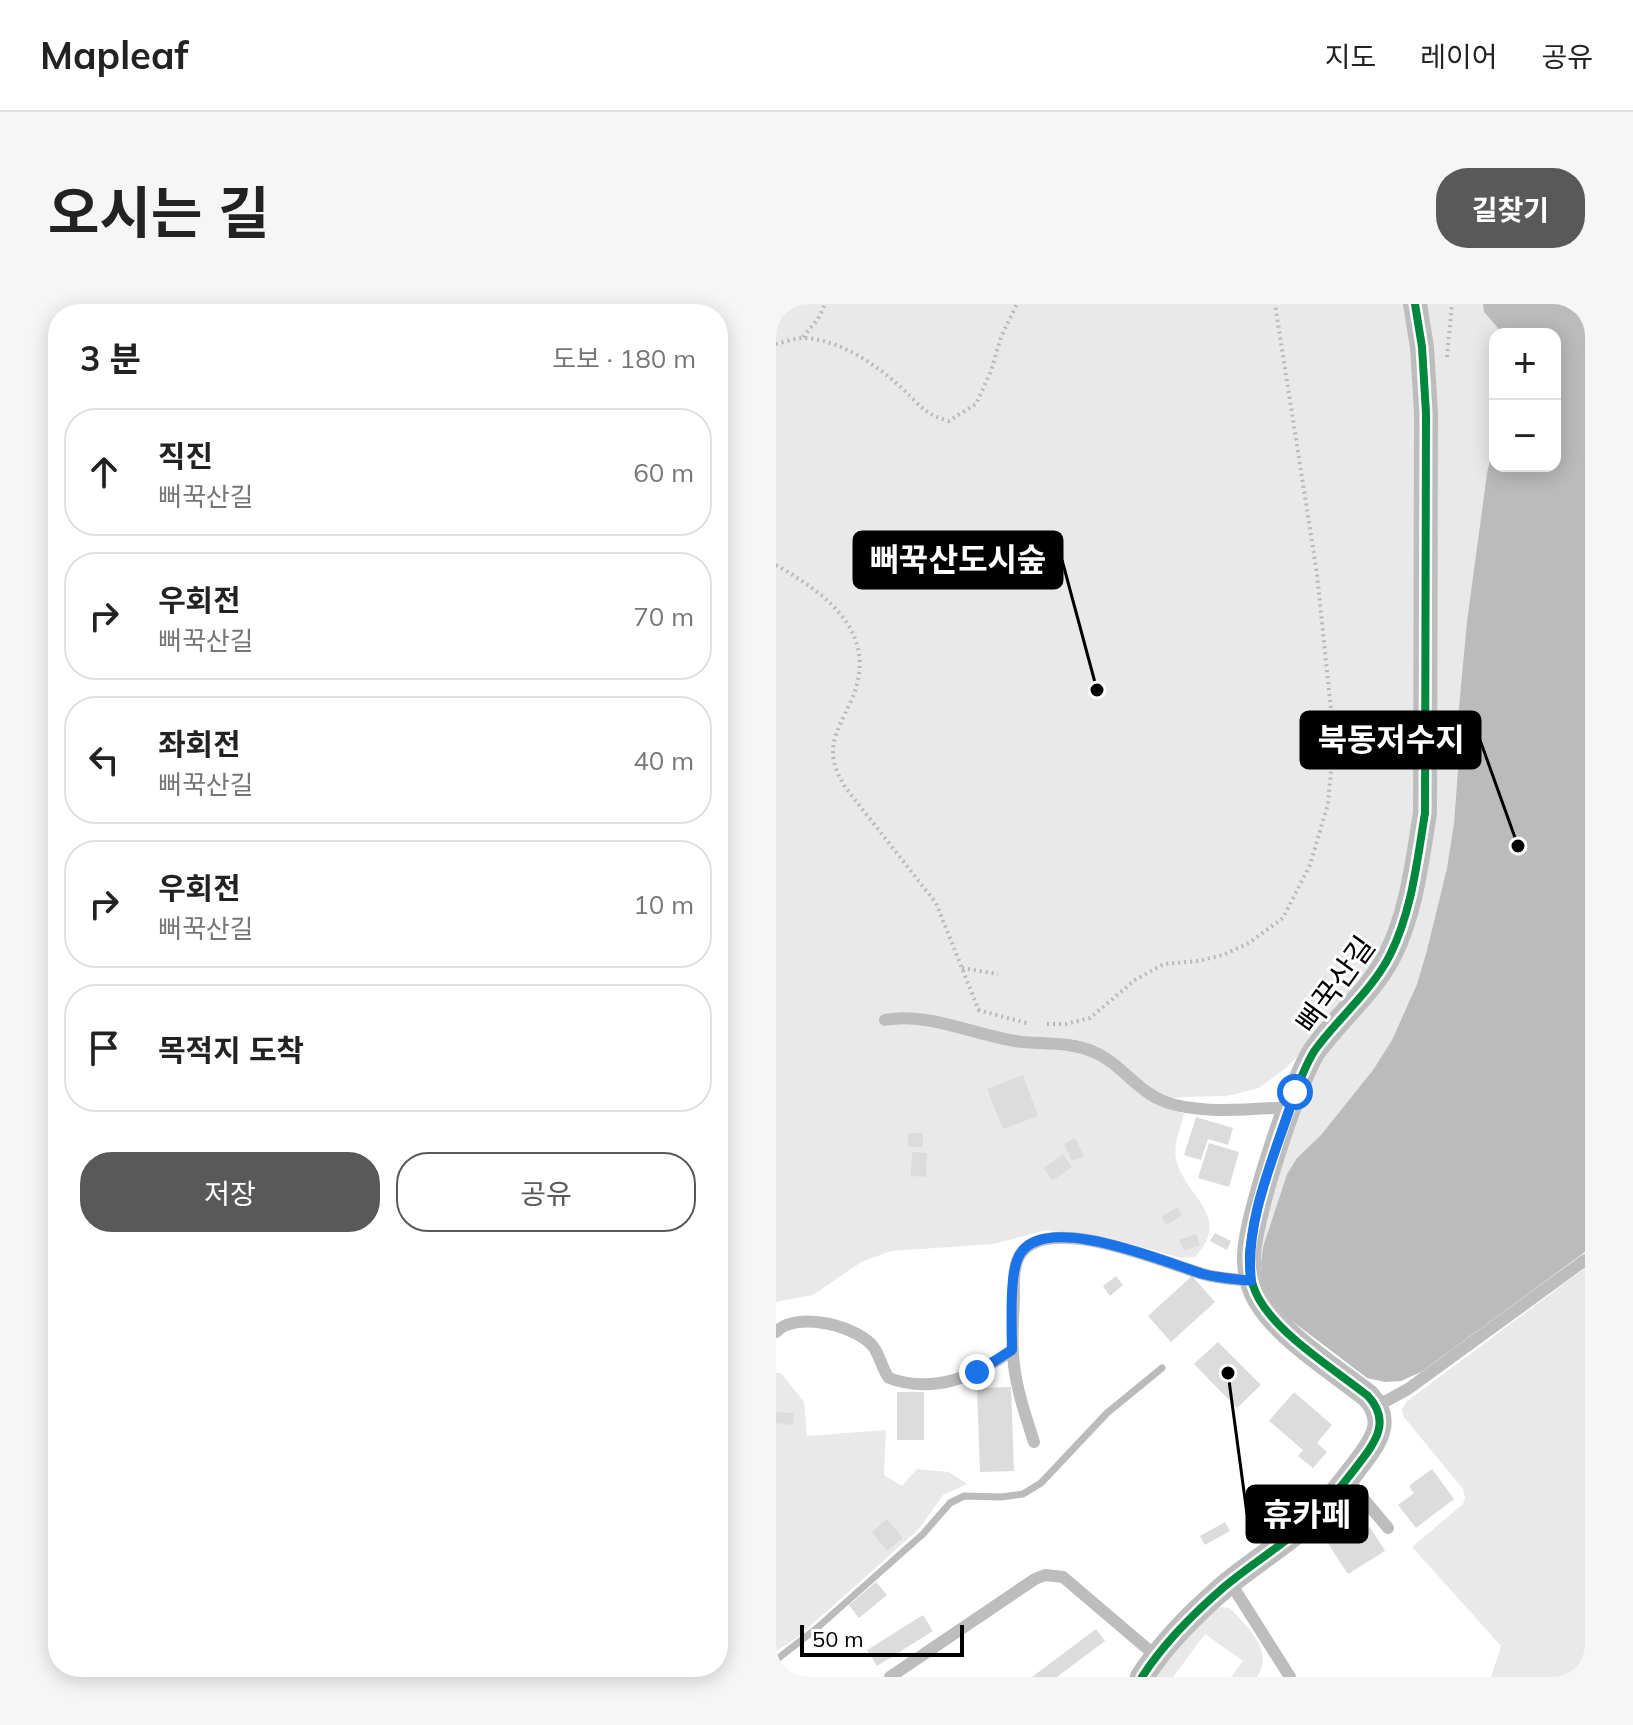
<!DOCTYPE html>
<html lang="ko">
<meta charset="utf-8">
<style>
:root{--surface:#fff;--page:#f6f6f6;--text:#222;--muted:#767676;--line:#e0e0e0;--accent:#595959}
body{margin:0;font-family:Mulish,"Noto Sans KR",sans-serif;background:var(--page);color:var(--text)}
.controls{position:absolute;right:24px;top:24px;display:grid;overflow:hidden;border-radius:16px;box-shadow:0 4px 20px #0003}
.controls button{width:72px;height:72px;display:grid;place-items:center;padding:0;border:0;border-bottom:2px solid var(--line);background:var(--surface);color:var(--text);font:40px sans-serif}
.scale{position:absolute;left:24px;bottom:20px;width:164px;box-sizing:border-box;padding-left:8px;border:4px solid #000;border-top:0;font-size:22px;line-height:28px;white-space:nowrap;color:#000;-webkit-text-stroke:6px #fff;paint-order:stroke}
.stop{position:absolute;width:24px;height:24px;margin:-18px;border:6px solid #1a73e8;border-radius:50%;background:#fff}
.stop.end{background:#1a73e8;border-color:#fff;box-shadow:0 2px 8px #0008}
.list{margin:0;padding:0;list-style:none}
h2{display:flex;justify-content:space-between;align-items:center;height:104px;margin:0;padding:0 32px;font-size:34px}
h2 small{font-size:26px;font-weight:400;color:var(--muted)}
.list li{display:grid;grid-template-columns:52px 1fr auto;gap:24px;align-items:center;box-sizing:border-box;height:128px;margin:0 16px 16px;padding:0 16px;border:2px solid var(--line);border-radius:32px}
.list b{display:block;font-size:30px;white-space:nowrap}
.list p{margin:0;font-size:26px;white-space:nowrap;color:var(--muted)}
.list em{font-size:26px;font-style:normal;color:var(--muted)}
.actions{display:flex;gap:16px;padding:24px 32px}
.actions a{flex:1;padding:18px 0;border:2px solid var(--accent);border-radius:32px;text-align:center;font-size:28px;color:var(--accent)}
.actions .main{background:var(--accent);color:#fff}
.icon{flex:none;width:44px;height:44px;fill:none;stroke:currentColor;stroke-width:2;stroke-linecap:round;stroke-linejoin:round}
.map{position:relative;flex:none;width:809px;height:1373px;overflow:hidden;border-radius:32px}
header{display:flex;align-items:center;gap:48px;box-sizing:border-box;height:112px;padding:0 40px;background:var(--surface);border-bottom:2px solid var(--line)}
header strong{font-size:38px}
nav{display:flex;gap:44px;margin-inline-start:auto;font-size:28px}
.intro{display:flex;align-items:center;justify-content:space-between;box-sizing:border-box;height:192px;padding:0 48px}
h1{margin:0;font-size:56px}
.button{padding:20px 36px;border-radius:32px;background:var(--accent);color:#fff;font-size:28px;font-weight:700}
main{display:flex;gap:48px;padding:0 48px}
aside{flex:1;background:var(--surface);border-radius:32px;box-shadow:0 4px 20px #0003}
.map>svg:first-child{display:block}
.green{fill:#e9e9e9}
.water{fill:#bbb}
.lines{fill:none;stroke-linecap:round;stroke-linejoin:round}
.stream{stroke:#bbb;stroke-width:7}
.building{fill:#dcdcdc}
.path{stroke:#b8b8b8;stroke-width:4;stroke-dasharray:2 4;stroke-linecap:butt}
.lane{stroke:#bdbdbd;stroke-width:12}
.street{stroke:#bdbdbd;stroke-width:24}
.cycleway-casing{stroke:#fff;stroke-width:13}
.cycleway{stroke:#00873e;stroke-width:8}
.route{stroke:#1a73e8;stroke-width:10}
.labels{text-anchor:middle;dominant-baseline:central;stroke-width:6;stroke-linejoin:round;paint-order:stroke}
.street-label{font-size:30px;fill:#000;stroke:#fff}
.leader{fill:none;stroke:#000;stroke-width:3}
.callout-dot{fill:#000;stroke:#fff;stroke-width:3}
.callout{fill:#000;stroke:#000;stroke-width:3}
.callout-label{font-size:32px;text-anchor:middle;font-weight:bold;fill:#fff}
</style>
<header>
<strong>Mapleaf</strong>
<nav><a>지도</a><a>레이어</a><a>공유</a></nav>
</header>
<div class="intro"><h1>오시는 길</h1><a class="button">길찾기</a></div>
<main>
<aside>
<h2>3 분<small>도보 · 180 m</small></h2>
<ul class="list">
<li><svg class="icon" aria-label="ahead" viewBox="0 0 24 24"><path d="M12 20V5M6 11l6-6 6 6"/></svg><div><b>직진</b><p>뻐꾹산길</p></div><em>60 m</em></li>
<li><svg class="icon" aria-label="right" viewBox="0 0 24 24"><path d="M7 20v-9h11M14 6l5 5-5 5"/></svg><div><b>우회전</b><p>뻐꾹산길</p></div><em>70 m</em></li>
<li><svg class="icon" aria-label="left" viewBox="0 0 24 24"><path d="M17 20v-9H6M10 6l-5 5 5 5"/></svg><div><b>좌회전</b><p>뻐꾹산길</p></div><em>40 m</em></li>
<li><svg class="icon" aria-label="right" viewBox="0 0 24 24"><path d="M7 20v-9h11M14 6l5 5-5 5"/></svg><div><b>우회전</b><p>뻐꾹산길</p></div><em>10 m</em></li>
<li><svg class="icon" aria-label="arrive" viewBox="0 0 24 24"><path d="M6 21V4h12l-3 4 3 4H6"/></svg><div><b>목적지 도착</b></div></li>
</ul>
<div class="actions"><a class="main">저장</a><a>공유</a></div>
</aside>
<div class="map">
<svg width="809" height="1373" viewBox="0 0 809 1373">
<rect width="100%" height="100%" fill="#fff"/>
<!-- green -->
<g class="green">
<path d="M0 0H631L639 45 641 514 625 609 606 650 530 744 510 764 483 784 451 792 404 793 378 799 408 810C404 825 396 843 401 859 412 894 456 913 419 953L405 954 345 937 270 926 218 940 115 947 85 958 37 991 0 998Z"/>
<polygon points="648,0 707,0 708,8 727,30 719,30 719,135 711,169 691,317 682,413 683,452 678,519 671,564 651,646 641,680 616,736 597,766 545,831 521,854 511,870 487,943 485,959 481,949 530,779 635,615"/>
<polygon points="809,964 809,1373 715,1373 725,1342 636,1243 687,1200 689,1194 687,1185 627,1112 626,1105 630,1098"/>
<polygon points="0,1069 5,1069 28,1098 31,1132 110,1126 108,1171 126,1182 141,1165 173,1168 191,1180 167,1191 143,1225 22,1333 0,1347"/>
<path d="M445 1303 454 1304C471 1323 499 1347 481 1373H455L467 1357 429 1330 397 1373H378L435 1307Z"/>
</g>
<!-- water -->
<polygon class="water" points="707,0 809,0 809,948 645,1068 625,1077 609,1078 591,1074 512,1014 495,995 487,977 485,959 487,943 511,870 521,854 545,831 597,766 616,736 641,680 651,646 671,564 678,519 683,452 682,413 691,317 711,169 719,135 719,162 779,162 779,30 727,30 708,8"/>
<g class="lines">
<!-- stream -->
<polyline class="stream" points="0,1356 41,1324 147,1230 174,1199 188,1192 225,1193 247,1190 265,1179 331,1109 386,1064"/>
</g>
<!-- building -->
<g class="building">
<polygon points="247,771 262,812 227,825 211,785"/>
<polygon points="420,813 457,824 452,841 432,835 425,856 408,851"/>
<rect x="132" y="829" width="15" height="14"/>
<polygon points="299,834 308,852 296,857 288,840"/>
<polygon points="433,839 463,848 453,883 422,874"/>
<polygon points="136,848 151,849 150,873 135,872"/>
<polygon points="287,850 296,863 276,877 268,864"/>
<polygon points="401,903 406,911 391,921 385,913"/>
<polygon points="439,929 455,937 451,946 434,937"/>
<polygon points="420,930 424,941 408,947 403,936"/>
<polygon points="340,972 347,981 334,992 327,982"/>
<polygon points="416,972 439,998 395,1038 372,1012"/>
<polygon points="442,1038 485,1081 461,1104 418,1060"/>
<polygon points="235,1083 238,1167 204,1168 201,1084"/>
<rect x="121" y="1088" width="27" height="48"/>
<polygon points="518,1088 556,1121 541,1139 551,1148 537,1164 522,1152 527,1146 493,1117"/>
<polygon points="0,1108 18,1109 17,1121 0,1119"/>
<polygon points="656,1165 678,1195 640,1224 622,1201 638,1189 633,1182"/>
<polygon points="111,1215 127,1234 111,1247 96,1228"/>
<polygon points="449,1218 454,1227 429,1241 424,1232"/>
<polygon points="580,1221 585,1228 594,1223 609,1247 572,1270 551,1238"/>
<polygon points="100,1278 111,1291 83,1314 73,1301"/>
<polygon points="147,1311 157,1327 101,1362 91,1346"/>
<polygon points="320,1325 329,1337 281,1373 256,1373"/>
</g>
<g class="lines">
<!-- path -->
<g class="path">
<polyline points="27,33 42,15 49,0"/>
<path d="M0 40C9 38 21 33 30 34 67 37 102 62 128 86 145 103 149 110 173 117L200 100 215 67 225 33 241 0"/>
<polyline points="671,53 676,0"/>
<path d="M0 261C52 291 105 330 75 397 59 432 47 446 69 483L160 599 203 707"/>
<polyline points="186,664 222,670"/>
<polyline points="202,706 254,720"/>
<polyline points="271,720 290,720 314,714 359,676 388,660 422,657 447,651 473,639 507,614 534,561 552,500 558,435 541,270 499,0"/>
</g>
<!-- lane -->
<g class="lane">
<path d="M109 716C151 707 203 733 246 738 269 740 296 738 318 748 344 759 360 786 387 797 423 811 477 805 514 803"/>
<path d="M0 1028C19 1007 77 1021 95 1040 104 1049 105 1064 113 1074 156 1090 201 1073 236 1046"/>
<polyline points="601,1102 632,1085 809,956"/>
<path d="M258 1138C250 1113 241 1087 238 1061 235 1039 237 1016 238 994 238 980 236 959 247 947 280 911 388 959 427 970 443 975 459 975 475 977"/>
<polyline points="571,1175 612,1224"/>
<polyline points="454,1278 514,1373"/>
<polyline points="114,1373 259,1275 269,1271 287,1273 381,1353"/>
</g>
<!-- street -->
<path class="street" d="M366 1373C387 1340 418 1309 448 1283 474 1261 504 1243 530 1220 549 1204 563 1185 578 1166 597 1141 617 1119 592 1092 558 1065 504 1032 483 995 476 983 473 968 473 954 472 920 519 775 539 746 563 713 595 688 614 651 636 607 641 557 649 509L650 109 646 43 639 0"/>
<!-- cycleway casing -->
<g class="cycleway-casing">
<path id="cycleway" d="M366 1373C387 1340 418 1309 448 1283 474 1261 504 1243 530 1220 549 1204 563 1185 578 1166 597 1141 617 1119 592 1092 558 1065 504 1032 483 995 476 983 473 968 473 954 472 920 519 775 539 746 563 713 595 688 614 651 636 607 641 557 649 509L650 109 646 43 639 0"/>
</g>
<!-- cycleway -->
<use href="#cycleway" class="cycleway"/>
</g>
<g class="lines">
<!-- route -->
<path class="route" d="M201 1068 236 1046C236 1024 233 974 242 954 263 904 391 959 427 970 442 974 459 975 475 977 468 915 501 847 519 788"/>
</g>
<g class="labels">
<!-- street labels -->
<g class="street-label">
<text transform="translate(559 680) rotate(-54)">뻐꾹산길</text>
</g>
</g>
<!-- callouts -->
<path class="leader" d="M321 386L286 256M742 542L704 436M452 1069L471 1210"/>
<g class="callout-dot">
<circle cx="321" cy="386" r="8"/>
<circle cx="742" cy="542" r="8"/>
<circle cx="452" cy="1069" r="8"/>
</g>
<g class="callout">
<rect x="78" y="228" width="208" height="56" rx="8"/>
<rect x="525" y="408" width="179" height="56" rx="8"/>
<rect x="471" y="1182" width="120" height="56" rx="8"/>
</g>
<g class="callout-label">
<text x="182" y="267">뻐꾹산도시숲</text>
<text x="615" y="447">북동저수지</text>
<text x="531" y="1222">휴카페</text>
</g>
</svg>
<div class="controls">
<button>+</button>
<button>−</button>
</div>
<div class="scale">50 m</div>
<div class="stop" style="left:519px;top:788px"></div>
<div class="stop end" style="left:201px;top:1068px"></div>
</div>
</main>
